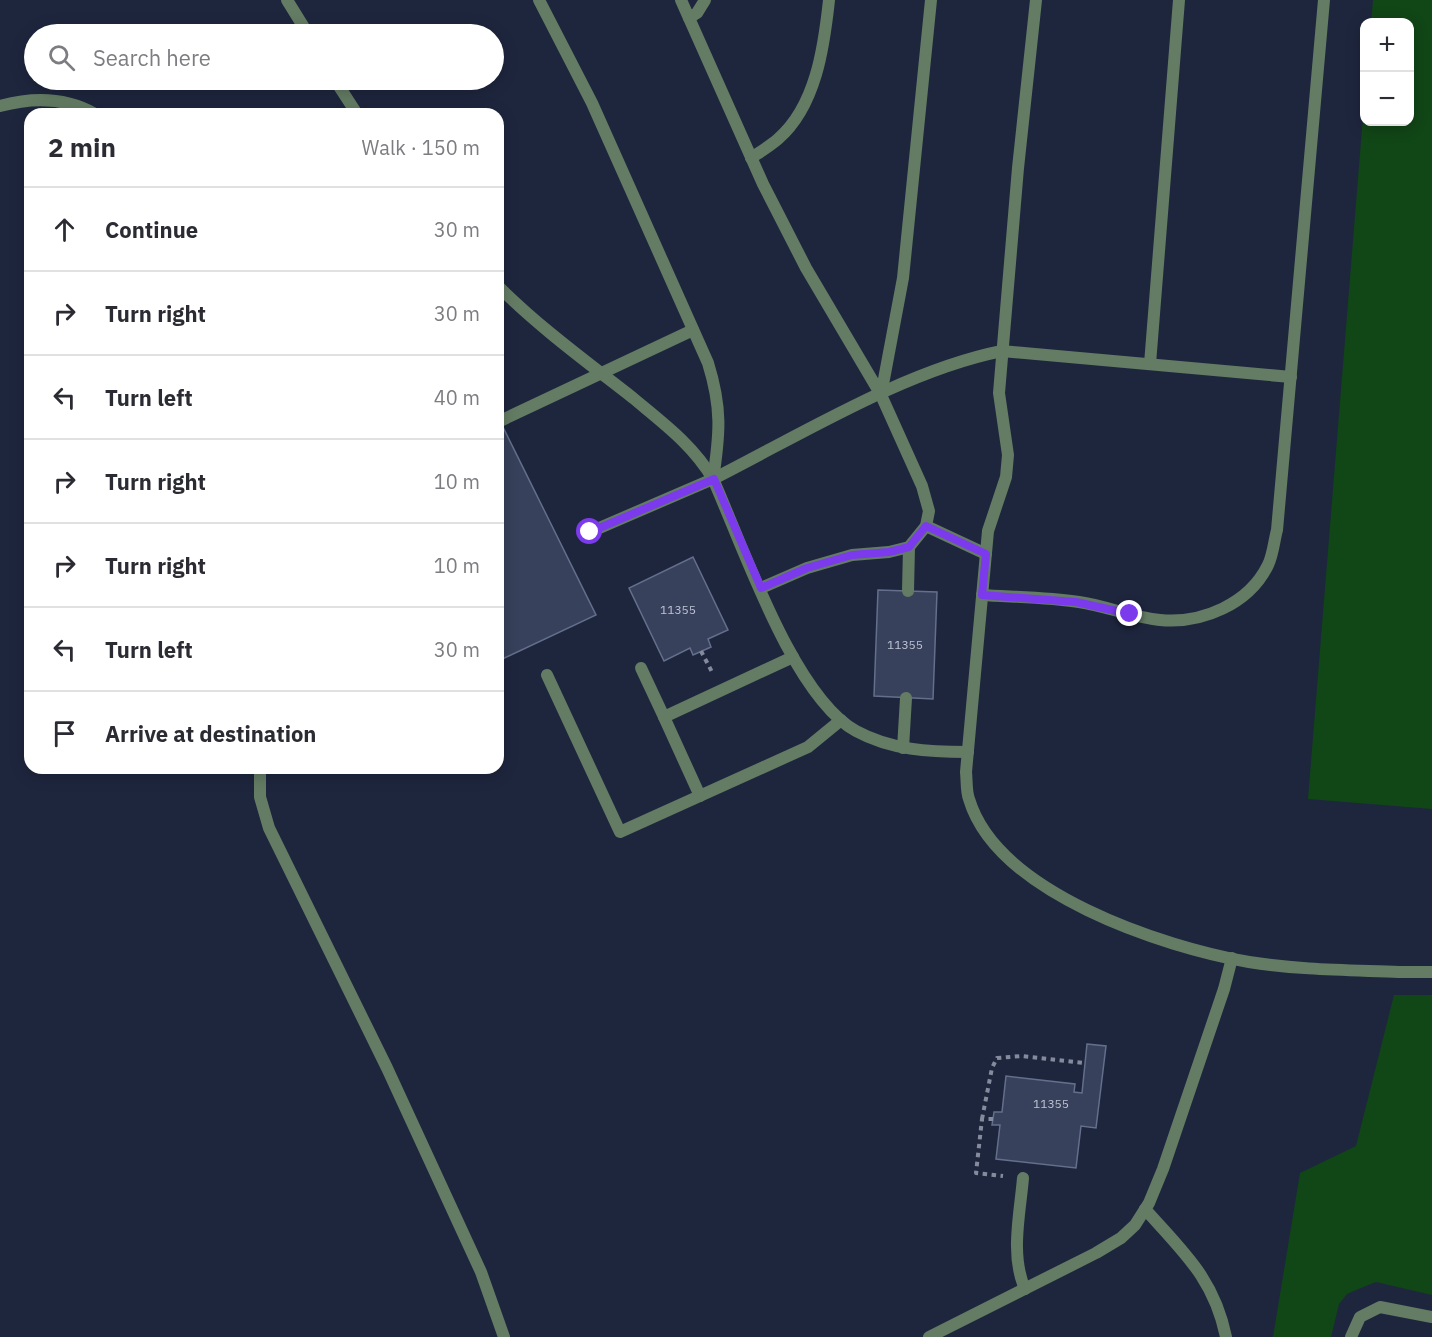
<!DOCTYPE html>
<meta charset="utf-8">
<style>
:root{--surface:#fff;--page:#f2f2f3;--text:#2b2b33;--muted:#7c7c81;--line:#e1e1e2}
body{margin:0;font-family:"IBM Plex Sans",sans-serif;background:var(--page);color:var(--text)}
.controls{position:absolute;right:18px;top:18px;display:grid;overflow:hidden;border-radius:12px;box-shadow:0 3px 15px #0003}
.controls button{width:54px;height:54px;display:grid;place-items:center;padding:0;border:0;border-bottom:2px solid var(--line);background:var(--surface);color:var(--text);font:30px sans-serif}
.stop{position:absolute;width:18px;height:18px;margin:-14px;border:4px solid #7c3aed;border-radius:50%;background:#fff}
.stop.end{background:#7c3aed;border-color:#fff;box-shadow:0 2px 6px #0008}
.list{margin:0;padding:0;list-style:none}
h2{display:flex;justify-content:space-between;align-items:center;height:78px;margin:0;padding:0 24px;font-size:26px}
h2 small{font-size:20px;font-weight:400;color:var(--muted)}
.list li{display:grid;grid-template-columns:39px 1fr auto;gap:18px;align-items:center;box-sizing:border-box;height:84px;padding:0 24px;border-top:2px solid var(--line)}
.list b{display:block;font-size:22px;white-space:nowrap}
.list em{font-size:20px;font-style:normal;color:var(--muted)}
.icon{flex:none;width:33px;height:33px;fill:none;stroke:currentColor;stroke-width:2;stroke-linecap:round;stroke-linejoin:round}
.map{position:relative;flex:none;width:1432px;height:1337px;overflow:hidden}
.search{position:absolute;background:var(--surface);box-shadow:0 3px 15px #0003;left:24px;top:24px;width:480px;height:66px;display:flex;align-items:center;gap:15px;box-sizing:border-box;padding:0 21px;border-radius:33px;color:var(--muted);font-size:22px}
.panel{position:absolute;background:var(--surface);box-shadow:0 3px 15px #0003;left:24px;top:108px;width:480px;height:666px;border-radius:18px}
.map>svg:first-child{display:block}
.green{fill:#114617}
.building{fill:#38415b;stroke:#646f8b;stroke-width:1.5}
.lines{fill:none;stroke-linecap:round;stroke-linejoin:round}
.path{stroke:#848b9d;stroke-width:4;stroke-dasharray:4.5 4.5;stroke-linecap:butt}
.lane{stroke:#647c64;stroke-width:12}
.street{stroke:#647c64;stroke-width:12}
.route{stroke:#7c3aed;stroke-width:8}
.labels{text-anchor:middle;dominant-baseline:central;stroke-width:6;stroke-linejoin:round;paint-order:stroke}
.number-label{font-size:12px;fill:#bec4d4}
</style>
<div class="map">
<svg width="1432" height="1337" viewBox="0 0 1432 1337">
<rect width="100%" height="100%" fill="#1e263e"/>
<!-- green -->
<g class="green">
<polygon points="1373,0 1432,0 1432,809 1308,799 1364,104 1364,122 1410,122 1410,22 1371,22"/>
<polygon points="1394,995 1432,995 1432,1295 1376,1282 1356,1290 1347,1294 1339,1304 1331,1337 1273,1337 1300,1173 1356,1146"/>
</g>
<!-- building -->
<g class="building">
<polygon points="498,417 596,615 498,661"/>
<polygon points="693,557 728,630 708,639 711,647 693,655 690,648 664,661 629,588"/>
<polygon points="878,590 937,592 933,699 874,696"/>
<polygon points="1087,1044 1106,1046 1096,1128 1081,1126 1076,1168 996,1159 1000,1125 992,1125 993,1119 994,1112 1002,1112 1006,1076 1075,1084 1074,1092 1082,1093"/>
</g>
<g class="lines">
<!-- path -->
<g class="path">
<polyline points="701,651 712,672"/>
<polyline points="982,1119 992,1068 997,1058 1021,1056 1085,1063"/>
<polyline points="993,1119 982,1119 976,1173 1003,1176"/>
</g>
<!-- lane -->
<g class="lane">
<polyline points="287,0 308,34"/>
<path d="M539 0 592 103 708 363C722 408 720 433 713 479"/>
<polyline points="681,0 763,184 806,268 881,395 922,486 929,511 926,526 909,547 889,552 852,555 807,568 761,588"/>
<path d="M1036 0 1018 168 999 393 1008 455 1006 477 988 531 966 772C967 781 966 791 969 799 997 893 1163 947 1249 962 1299 970 1350 970 1399 972"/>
<polyline points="689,18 697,13 705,0"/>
<polyline points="335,80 357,114"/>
<path d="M0 106C33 97 65 97 95 114"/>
<path d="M751 158C760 152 770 146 778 139 816 106 824 47 829 0"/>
<path d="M498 286C539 327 587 362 633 398 663 423 693 445 713 479"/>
<polyline points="1150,364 1179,0"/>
<polyline points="881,395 903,278 931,0"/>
<polyline points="500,421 693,330"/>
<polyline points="926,526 986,554"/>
<polyline points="590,532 713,479"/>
<polyline points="908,591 909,547"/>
<path d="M982 595C1014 597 1047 597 1079 602 1106 606 1132 617 1160 620 1202 624 1249 604 1268 565 1273 555 1274 541 1277 530L1324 0"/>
<polyline points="641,668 664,717"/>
<polyline points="547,675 620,832 808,747 841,720"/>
<polyline points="903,748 906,698"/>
<path d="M968 752C929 752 891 750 856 731 793 696 743 546 713 479 802 434 906 370 1002 351L1291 377"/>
<polyline points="260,768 260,797 269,828 387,1068 481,1272 504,1337"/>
<polyline points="700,796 664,717 793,657"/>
<path d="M1023 1178C1020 1214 1010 1255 1025 1289"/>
<path d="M1145 1209C1183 1252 1214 1278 1226 1337"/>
<polyline points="929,1337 1096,1253 1121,1238 1135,1225 1149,1203 1163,1169 1224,989 1232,958"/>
</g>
<!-- street -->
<g class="street">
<polyline points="1399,972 1432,972"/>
<polyline points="1351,1337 1360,1317 1380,1307 1432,1317"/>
</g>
</g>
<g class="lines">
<!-- route -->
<polyline class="route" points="590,532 714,479 761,588 807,568 852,555 889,552 909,547 926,526 986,554 982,595 1076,602 1130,614"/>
</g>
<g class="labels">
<!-- number labels -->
<g class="number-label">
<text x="678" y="609">11355</text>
<text x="905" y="644">11355</text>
<text x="1051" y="1103">11355</text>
</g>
</g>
</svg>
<div class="controls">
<button>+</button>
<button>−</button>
</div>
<div class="stop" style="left:590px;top:532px"></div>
<div class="stop end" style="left:1130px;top:614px"></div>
<div class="search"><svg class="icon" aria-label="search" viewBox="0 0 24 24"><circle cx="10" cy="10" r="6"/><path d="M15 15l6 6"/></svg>Search here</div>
<section class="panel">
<h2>2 min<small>Walk · 150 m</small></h2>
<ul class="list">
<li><svg class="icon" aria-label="ahead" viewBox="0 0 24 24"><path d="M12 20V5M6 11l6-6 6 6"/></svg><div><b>Continue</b></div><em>30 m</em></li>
<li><svg class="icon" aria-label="right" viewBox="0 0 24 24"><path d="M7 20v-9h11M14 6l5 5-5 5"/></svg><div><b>Turn right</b></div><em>30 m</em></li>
<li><svg class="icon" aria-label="left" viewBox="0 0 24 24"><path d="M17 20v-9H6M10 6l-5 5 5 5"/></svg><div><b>Turn left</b></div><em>40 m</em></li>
<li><svg class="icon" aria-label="right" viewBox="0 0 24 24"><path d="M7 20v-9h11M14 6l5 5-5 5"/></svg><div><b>Turn right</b></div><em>10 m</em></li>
<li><svg class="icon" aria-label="right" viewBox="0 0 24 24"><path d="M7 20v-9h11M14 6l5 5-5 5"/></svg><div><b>Turn right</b></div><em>10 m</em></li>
<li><svg class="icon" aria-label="left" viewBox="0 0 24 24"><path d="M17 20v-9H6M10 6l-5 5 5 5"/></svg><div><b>Turn left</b></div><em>30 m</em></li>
<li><svg class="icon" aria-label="arrive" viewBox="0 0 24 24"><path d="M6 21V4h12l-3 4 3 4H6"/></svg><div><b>Arrive at destination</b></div></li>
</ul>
</section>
</div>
